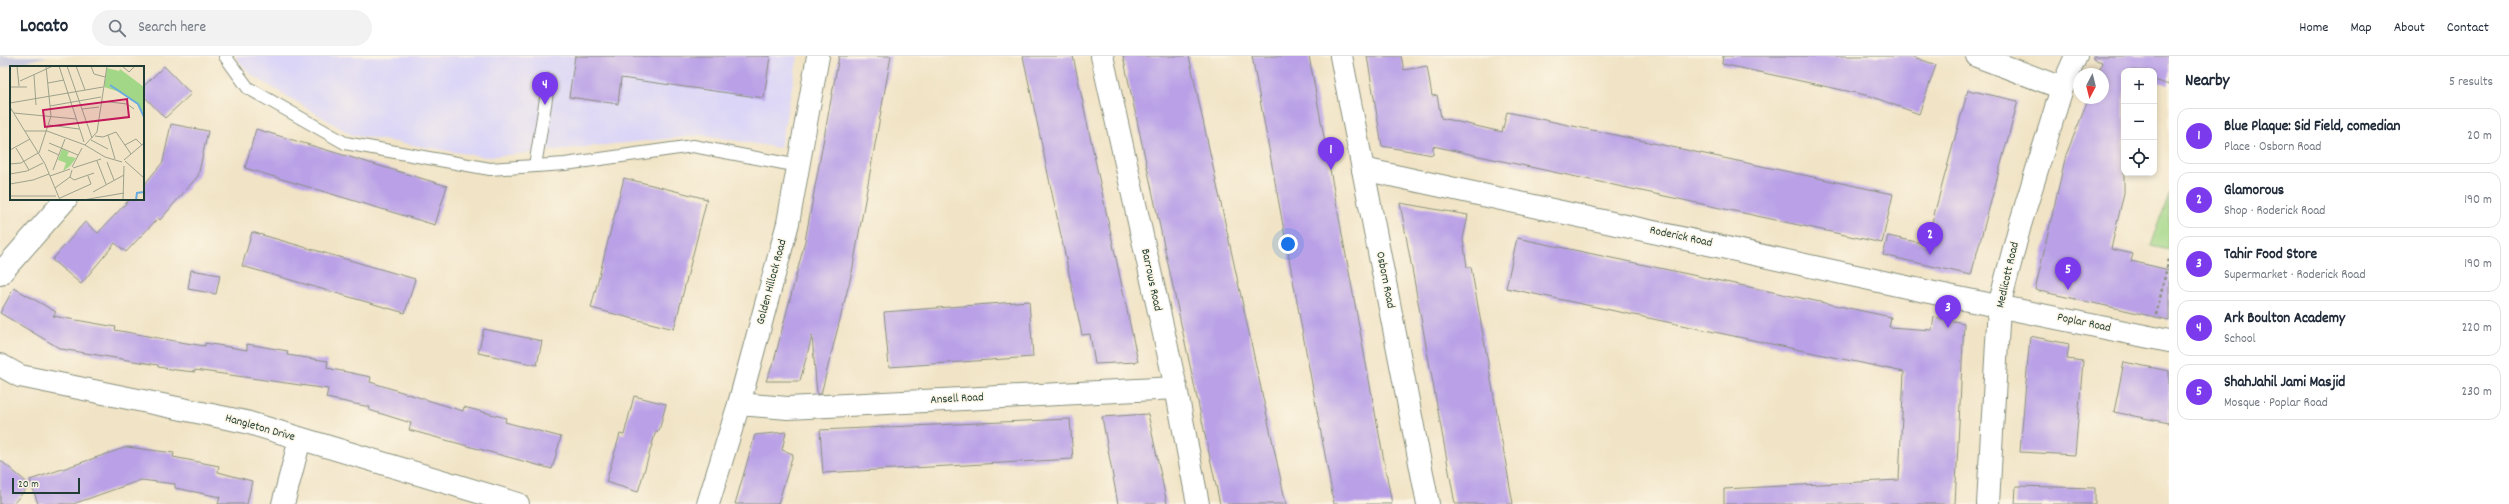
<!DOCTYPE html>
<meta charset="utf-8">
<style>
:root{--surface:#fff;--page:#f2f2f3;--text:#1f2937;--muted:#747a83;--line:#e0e1e3;--accent:#7c3aed}
body{margin:0;font-family:Dekko,sans-serif;background:var(--page);color:var(--text)}
.controls{position:absolute;right:12px;top:12px;display:grid;overflow:hidden;border-radius:8px;box-shadow:0 2px 6px #0003}
.controls button{width:36px;height:36px;display:grid;place-items:center;padding:0;border:0;border-bottom:1px solid var(--line);background:var(--surface);color:var(--text);font:20px sans-serif}
.compass{position:absolute;left:2073px;top:12px;width:36px;height:36px;border-radius:50%;background:var(--surface);box-shadow:0 2px 6px #0003;rotate:187deg}
.scale{position:absolute;left:12px;bottom:10px;width:68px;box-sizing:border-box;padding-left:4px;border:2px solid #1f3d34;border-top:0;font-size:11px;line-height:14px;white-space:nowrap;color:#1f3d34;-webkit-text-stroke:3px #fcf5e5;paint-order:stroke}
.you{position:absolute;left:1288px;top:188px;width:14px;height:14px;margin:-10px;border:3px solid #fff;border-radius:50%;background:#1a73e8;box-shadow:0 0 0 6px #1a73e833}
.badge{display:grid;place-items:center;width:26px;height:26px;border-radius:50%;background:var(--accent);color:#fff;font-size:13px;font-weight:700}
.pin{position:absolute;translate:-50% -33px;filter:drop-shadow(0 1px 2px #0008)}
.pin::after{content:'';position:absolute;top:21px;width:14px;height:12px;background:inherit;clip-path:polygon(0 0,100% 0,50% 100%)}
.list{margin:0;padding:0;list-style:none}
h2{display:flex;justify-content:space-between;align-items:center;height:52px;margin:0;padding:0 16px;font-size:17px}
h2 small{font-size:13px;font-weight:400;color:var(--muted)}
.list li{display:grid;grid-template-columns:26px 1fr auto;gap:12px;align-items:center;box-sizing:border-box;height:56px;margin:0 8px 8px;padding:0 8px;border:1px solid var(--line);border-radius:12px}
.list b{display:block;font-size:15px;white-space:nowrap}
.list p{margin:0;font-size:13px;white-space:nowrap;color:var(--muted)}
.list em{font-size:13px;font-style:normal;color:var(--muted)}
.icon{flex:none;width:22px;height:22px;fill:none;stroke:currentColor;stroke-width:2;stroke-linecap:round;stroke-linejoin:round}
.map{position:relative;flex:none;width:2169px;height:448px;overflow:hidden}
header{display:flex;align-items:center;gap:24px;box-sizing:border-box;height:56px;padding:0 20px;background:var(--surface);border-bottom:1px solid var(--line)}
header strong{font-size:19px}
nav{display:flex;gap:22px;margin-inline-start:auto;font-size:14px}
.search{width:280px;height:36px;background:var(--page);display:flex;align-items:center;gap:10px;box-sizing:border-box;padding:0 14px;border-radius:22px;color:var(--muted);font-size:15px}
main{display:flex}
aside{flex:1;background:var(--surface)}
.map>svg:first-child{display:block}
.built{fill:#dbd6f7}
.industrial{fill:#c1c2dd}
.green{fill:#a2d787;stroke:#608a5e}
.building{fill:#baa1e7}
.lines{fill:none;stroke-linecap:round;stroke-linejoin:round}
.service-casing{stroke:#88907d;stroke-width:14}
.minor-casing{stroke:#88907d;stroke-width:24}
.secondary-casing{stroke:#88907d;stroke-width:24}
.path{stroke:#88907d;stroke-width:2.5;stroke-dasharray:3 3;stroke-linecap:butt}
.service{stroke:#fff;stroke-width:12}
.minor{stroke:#fff;stroke-width:22}
.secondary{stroke:#fff;stroke-width:22}
.labels{text-anchor:middle;dominant-baseline:central;stroke-width:3;stroke-linejoin:round;paint-order:stroke}
.street-label{font-size:12px;fill:#1f3d34;stroke:#fcf5e5}
.inset-river{fill:none;stroke:#6aacde;stroke-width:2}
.inset-road{fill:none;stroke:#9da18c;stroke-width:1}
.view{fill:#c2185b;fill-opacity:0.15;stroke:#c2185b;stroke-width:2}
.inset-edge{fill:none;stroke:#1f3d34;stroke-width:2}
</style>
<header>
<strong>Locato</strong>
<div class="search"><svg class="icon" aria-label="search" viewBox="0 0 24 24"><circle cx="10" cy="10" r="6"/><path d="M15 15l6 6"/></svg>Search here</div>
<nav><a>Home</a><a>Map</a><a>About</a><a>Contact</a></nav>
</header>
<main>
<div class="map">
<svg width="2169" height="448" viewBox="0 0 2169 448">
<rect width="100%" height="100%" fill="#fcf5e5"/>
<filter id="ink" filterUnits="userSpaceOnUse"><feTurbulence type="fractalNoise" baseFrequency=".025" numOctaves="2"/><feDisplacementMap in="SourceGraphic" scale="8" xChannelSelector="R" yChannelSelector="G"/><feConvolveMatrix kernelMatrix="1 2 1 2 8 2 1 2 1" color-interpolation-filters="sRGB"/></filter>
<filter id="wash" filterUnits="userSpaceOnUse"><feTurbulence type="fractalNoise" baseFrequency=".012" numOctaves="4" result="noise"/><feDisplacementMap in="SourceGraphic" scale="16" xChannelSelector="R" yChannelSelector="G"/><feGaussianBlur stdDeviation="0.9" result="paint"/><feColorMatrix in="noise" values="0 0 0 0 0 0 0 0 0 0 0 0 0 0 0 0 0 1.4 0 .05"/><feComposite in="paint" operator="in"/></filter>
<g filter="url(#wash)">
<rect width="100%" height="100%" fill="#f1e4c6"/>
<!-- built -->
<polygon class="built" points="235,0 798,0 780,92 704,79 486,101 352,79 250,18"/>
<!-- industrial -->
<polygon class="industrial" points="0,0 48,0 0,12"/>
<!-- green -->
<polygon class="green" points="2169,138 2169,194 2151,190"/>
<g id="blocks">
<!-- building -->
<g class="building">
<polygon points="575,0 770,0 764,42 621,22 618,48 569,41"/>
<polygon points="839,0 891,0 852,216 821,338 817,338 812,280 800,325 766,325 774,305 805,185"/>
<polygon points="1023,0 1073,0 1138,306 1095,308 1090,278 1082,279"/>
<polygon points="1123,0 1189,0 1286,448 1220,448"/>
<polygon points="1252,0 1309,0 1392,448 1334,448"/>
<polygon points="1367,0 1401,0 1404,14 1427,10 1432,40 1437,39 1441,62 1502,76 1507,56 1893,138 1882,187 1433,90 1433,99 1382,90"/>
<polygon points="1723,0 1911,0 1936,9 1919,58 1870,40 1722,8"/>
<polygon points="2093,0 2169,0 2169,29 2154,24 2154,15 2124,14 2124,137 2111,193 2133,198 2131,205 2169,214 2169,264 2035,234 2066,99 2089,42 2103,42 2103,18 2098,18 2102,6 2093,3"/>
<polygon points="164,10 191,38 165,62 143,39 143,31"/>
<polygon points="1968,34 2018,45 1971,219 1883,199 1888,180 1926,188"/>
<polygon points="171,68 208,75 198,120 160,164 158,162 126,196 115,187 81,228 52,204 85,166 98,177 130,143 143,143 143,130 163,106"/>
<polygon points="256,73 447,130 435,169 245,112"/>
<polygon points="624,122 707,143 674,273 591,252"/>
<polygon points="1400,147 1468,159 1463,183 1467,211 1471,211 1476,239 1513,448 1455,448"/>
<polygon points="252,176 415,223 405,257 242,210"/>
<polygon points="1517,182 1891,261 1889,271 1932,274 1934,261 1964,267 1955,448 1724,448 1724,433 1899,424 1904,316 1506,232"/>
<polygon points="191,214 220,219 216,238 188,233"/>
<polygon points="14,232 56,256 53,260 116,271 115,274 180,286 205,290 205,287 247,294 247,288 288,295 287,299 328,305 327,312 371,321 370,326 437,347 463,355 464,351 506,362 505,366 561,381 552,413 409,374 411,367 369,354 370,351 326,342 328,333 195,314 195,316 176,314 158,311 158,309 61,293 0,257"/>
<polygon points="1029,245 1033,301 889,311 884,256"/>
<polygon points="484,273 542,285 537,309 478,297"/>
<polygon points="2030,280 2069,288 2067,303 2083,305 2075,399 2020,396"/>
<polygon points="2124,306 2169,315 2169,367 2114,356"/>
<polygon points="634,340 666,348 659,375 656,375 638,436 606,426 620,378 624,379"/>
<polygon points="1148,358 1167,448 1118,448 1102,361"/>
<polygon points="1070,363 1073,403 823,417 820,374"/>
<polygon points="786,376 782,394 793,398 778,448 735,448 755,379"/>
<polygon points="127,391 174,397 173,401 219,410 218,416 252,425 247,448 218,448 220,441 175,432 175,428 141,424 73,448 38,448 30,424"/>
<polygon points="0,404 30,429 13,448 0,448"/>
<polygon points="2016,430 2095,432 2095,448 2015,448"/>
</g>
</g>
</g>
<g filter="url(#ink)">
<use href="#blocks" fill-opacity="0" stroke="#88907d" stroke-width="1"/>
<g class="lines">
<!-- service casing -->
<g class="service-casing">
<g id="service">
<polyline points="225,0 248,32 345,87 490,113 565,108 693,90 799,110"/>
<polyline points="535,110 549,24"/>
</g>
</g>
<!-- minor casing -->
<g class="minor-casing">
<g id="minor">
<polyline points="1102,0 1176,332 1198,448"/>
<polyline points="1341,0 1428,448"/>
<polyline points="1977,0 2062,32"/>
<polyline points="1363,113 1934,237 2169,285"/>
<polyline points="0,218 66,143"/>
<polyline points="0,309 20,320 246,366 518,448"/>
<polyline points="739,348 788,352 1176,332"/>
<polyline points="283,448 300,383"/>
<polyline points="1988,448 1999,250 2020,169 2062,32 2076,0"/>
</g>
</g>
<!-- secondary casing -->
<g class="secondary-casing">
<polyline id="secondary" points="708,448 739,348 788,167 818,0"/>
</g>
<!-- path -->
<polyline class="path" points="2156,259 2169,203"/>
<!-- service -->
<use href="#service" class="service"/>
<!-- minor -->
<use href="#minor" class="minor"/>
<!-- secondary -->
<use href="#secondary" class="secondary"/>
</g>
</g>
<g class="labels">
<!-- street labels -->
<g class="street-label">
<text transform="translate(1681 181) rotate(12)">Roderick Road</text>
<text transform="translate(2008 219) rotate(-77)">Medlicott Road</text>
<text transform="translate(1151 224) rotate(78)">Barrows Road</text>
<text transform="translate(1385 224) rotate(79)">Osborn Road</text>
<text transform="translate(772 226) rotate(-75)">Golden Hillock Road</text>
<text transform="translate(2084 267) rotate(12)">Poplar Road</text>
<text transform="translate(957 343) rotate(-3)">Ansell Road</text>
<text transform="translate(260 372) rotate(16)">Hangleton Drive</text>
</g>
</g>
<!-- overview -->
<g transform="translate(10 10)">
<rect width="134" height="134" fill="#f1e4c6"/>
<path d="M97 2 109 5 110 3 134 21V45H131L128 38 113 27 94 21ZM52 83 59 86 57 90 66 92 60 100 53 105 56 97 48 94Z" fill="#a2d787"/>
<path class="inset-river" d="M100 19 128 38 134 51M126 134 127 127 134 126"/>
<path class="inset-road" d="M7 0 9 20M49 0 74 76M57 0 82 72M66 0 75 24M81 0 84 8 95 11M112 0 119 6 125 0M24 9 26 39M10 15 43 0M38 17 54 14M0 21H17M91 35 117 38 124 43M0 37 93 21M40 40 91 31M0 41 35 98 50 134M72 43 89 41M4 47 66 53M39 59 69 63M15 65H37L75 79 95 91 112 96M98 69 105 93M85 70 93 71 106 66 121 88M81 74 98 83M39 77 68 89M75 79 87 66 97 0M115 79 126 73 132 79M6 82 19 104M0 84 20 73M38 84 49 89M29 87 41 50 36 0M114 94 134 77M87 95 96 118M115 95 134 112M97 96 104 114M0 98 11 97 28 87M62 101 72 82M63 102 91 93M43 104 55 73M0 108 17 105 33 97M40 110 60 103M60 111 64 114 84 107M0 118 23 114 39 108M45 122 60 111 62 104M83 126 114 109M0 130H46M50 132 81 118 78 110M73 134 114 127M113 134 114 100"/>
<path class="view" d="M117 33 119 51 35 61 33 44Z"/>
<rect width="134" height="134" class="inset-edge"/>
</g>
</svg>
<div class="controls">
<button>+</button>
<button>−</button>
<button><svg class="icon" aria-label="locate" viewBox="0 0 24 24"><circle cx="12" cy="12" r="6"/><path d="M12 2v4M12 18v4M2 12h4M18 12h4"/></svg></button>
</div>
<svg class="compass" viewBox="-18 -18 36 36"><path d="M0-13l5 13h-10z" fill="#e53935"/><path d="M0 13l5-13h-10z" fill="#747a83"/></svg>
<div class="scale">20 m</div>
<div class="you"></div>
<div class="pin badge" style="left:1331px;top:114px">1</div>
<div class="pin badge" style="left:1930px;top:199px">2</div>
<div class="pin badge" style="left:1948px;top:272px">3</div>
<div class="pin badge" style="left:545px;top:49px">4</div>
<div class="pin badge" style="left:2068px;top:234px">5</div>
</div>
<aside>
<h2>Nearby<small>5 results</small></h2>
<ul class="list">
<li><span class="badge">1</span><div><b>Blue Plaque: Sid Field, comedian</b><p>Place · Osborn Road</p></div><em>20 m</em></li>
<li><span class="badge">2</span><div><b>Glamorous</b><p>Shop · Roderick Road</p></div><em>190 m</em></li>
<li><span class="badge">3</span><div><b>Tahir Food Store</b><p>Supermarket · Roderick Road</p></div><em>190 m</em></li>
<li><span class="badge">4</span><div><b>Ark Boulton Academy</b><p>School</p></div><em>220 m</em></li>
<li><span class="badge">5</span><div><b>ShahJahil Jami Masjid</b><p>Mosque · Poplar Road</p></div><em>230 m</em></li>
</ul>
</aside>
</main>
